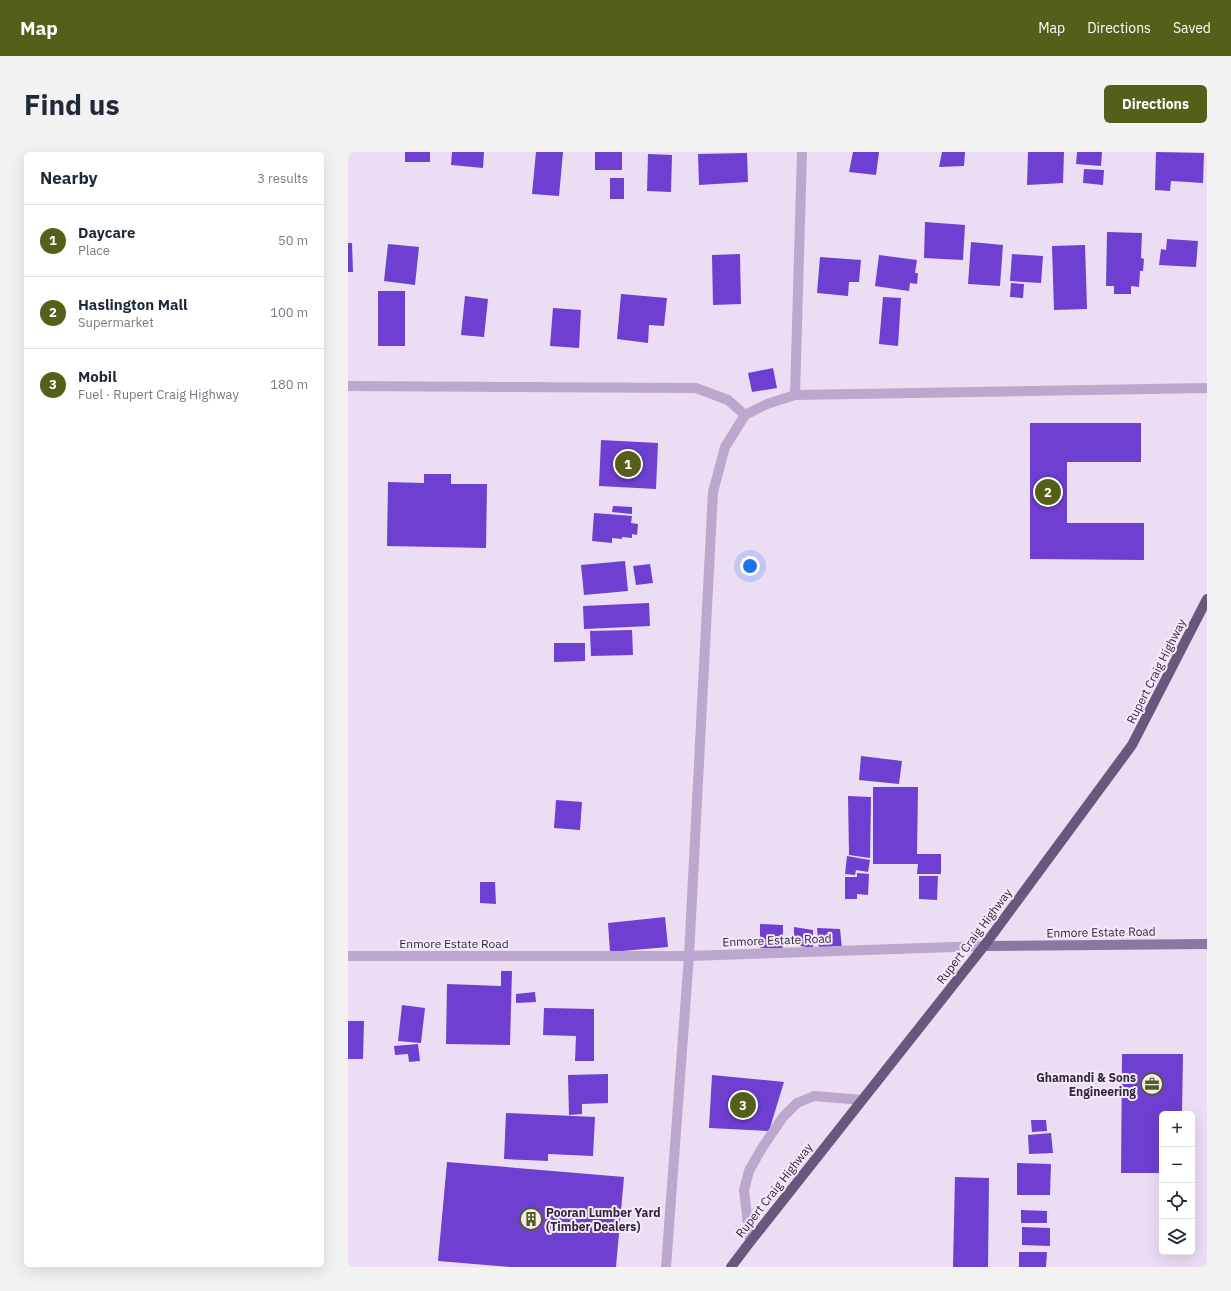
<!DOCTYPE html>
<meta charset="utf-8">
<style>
:root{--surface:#fff;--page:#f2f2f3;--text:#1f2937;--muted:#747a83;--line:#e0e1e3;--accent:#555f1a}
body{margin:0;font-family:"IBM Plex Sans",sans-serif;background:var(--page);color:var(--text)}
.controls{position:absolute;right:12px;bottom:12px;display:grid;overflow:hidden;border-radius:6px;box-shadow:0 4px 16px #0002}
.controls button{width:36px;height:36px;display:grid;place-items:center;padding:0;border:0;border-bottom:1px solid var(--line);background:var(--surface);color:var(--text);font:20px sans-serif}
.you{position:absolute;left:402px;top:414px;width:14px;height:14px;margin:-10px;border:3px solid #fff;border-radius:50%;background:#1a73e8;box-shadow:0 0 0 6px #1a73e833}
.badge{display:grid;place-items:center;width:26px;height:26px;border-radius:50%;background:var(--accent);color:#fff;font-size:13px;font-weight:700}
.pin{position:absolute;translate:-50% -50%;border:2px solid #fff;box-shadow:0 1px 4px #0006}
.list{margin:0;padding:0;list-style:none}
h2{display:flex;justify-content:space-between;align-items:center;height:52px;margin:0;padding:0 16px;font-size:17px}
h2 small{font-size:13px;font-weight:400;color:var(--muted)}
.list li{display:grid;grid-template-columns:26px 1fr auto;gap:12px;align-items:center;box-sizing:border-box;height:72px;padding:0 16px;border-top:1px solid var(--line)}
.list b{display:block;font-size:15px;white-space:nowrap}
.list p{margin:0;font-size:13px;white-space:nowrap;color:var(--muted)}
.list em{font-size:13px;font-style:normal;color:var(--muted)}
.icon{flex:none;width:22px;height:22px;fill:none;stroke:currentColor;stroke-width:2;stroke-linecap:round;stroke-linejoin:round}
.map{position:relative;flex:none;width:859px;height:1115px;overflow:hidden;border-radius:6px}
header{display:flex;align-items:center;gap:24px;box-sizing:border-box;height:56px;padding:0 20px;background:var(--accent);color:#fff}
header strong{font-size:19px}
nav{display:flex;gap:22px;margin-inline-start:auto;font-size:14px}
.intro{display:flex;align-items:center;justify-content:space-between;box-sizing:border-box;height:96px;padding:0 24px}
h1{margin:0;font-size:28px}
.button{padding:10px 18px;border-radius:6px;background:var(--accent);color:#fff;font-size:14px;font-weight:700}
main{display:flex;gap:24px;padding:0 24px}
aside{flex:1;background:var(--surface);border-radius:6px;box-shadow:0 4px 16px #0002}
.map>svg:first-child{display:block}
.building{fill:#6e3fd0}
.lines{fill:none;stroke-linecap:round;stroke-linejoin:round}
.service{stroke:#bca7ce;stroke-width:10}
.minor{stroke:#bca7ce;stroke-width:10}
.secondary{stroke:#8b78a2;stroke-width:10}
.primary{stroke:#67587d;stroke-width:10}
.labels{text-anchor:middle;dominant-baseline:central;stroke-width:4;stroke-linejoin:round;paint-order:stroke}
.street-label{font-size:12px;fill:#2f283a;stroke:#f5eafb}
.poi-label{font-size:12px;font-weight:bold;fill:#2f283a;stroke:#f5eafb;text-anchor:end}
</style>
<header>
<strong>Map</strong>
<nav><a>Map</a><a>Directions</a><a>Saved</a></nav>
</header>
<div class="intro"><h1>Find us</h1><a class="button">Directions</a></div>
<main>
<aside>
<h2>Nearby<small>3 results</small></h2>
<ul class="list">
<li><span class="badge">1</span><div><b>Daycare</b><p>Place</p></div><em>50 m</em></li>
<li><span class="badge">2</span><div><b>Haslington Mall</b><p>Supermarket</p></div><em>100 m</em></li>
<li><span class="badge">3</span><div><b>Mobil</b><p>Fuel · Rupert Craig Highway</p></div><em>180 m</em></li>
</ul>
</aside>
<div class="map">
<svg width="859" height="1115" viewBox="0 0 859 1115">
<rect width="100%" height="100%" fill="#ebddf4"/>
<!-- building -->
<g class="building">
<rect x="57" y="0" width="25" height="10"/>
<polygon points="104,0 136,0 135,16 103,13"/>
<polygon points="188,0 215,0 211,44 184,42"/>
<rect x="247" y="0" width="27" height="18"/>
<polygon points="505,0 531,0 528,23 501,20"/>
<polygon points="594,0 617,0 616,14 591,15"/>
<polygon points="680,0 716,0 715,31 679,33"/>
<polygon points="729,0 754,0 753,14 728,12"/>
<polygon points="808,0 856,1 855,31 823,29 822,39 807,38"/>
<polygon points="399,1 400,30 351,33 350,2"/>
<polygon points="300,2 324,3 323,40 299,39"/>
<polygon points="736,17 756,18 755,33 735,31"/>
<rect x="262" y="26" width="14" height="21"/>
<polygon points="577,70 617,73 615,108 576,106"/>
<polygon points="759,80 794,81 793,106 796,107 795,119 792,119 791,135 783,134 783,142 766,142 766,134 758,134"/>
<polygon points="819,87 850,89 848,115 811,113 813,97 818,98"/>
<polygon points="623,90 655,93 652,134 620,132"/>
<polygon points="0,91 4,91 5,120 0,120"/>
<polygon points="40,92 71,95 67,133 36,129"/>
<polygon points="737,93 739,157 706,158 704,94"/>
<polygon points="392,102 393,152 365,153 364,103"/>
<polygon points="664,102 695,104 693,131 662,129"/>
<polygon points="531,103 569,108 567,121 570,121 569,132 562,131 561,139 527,134"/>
<polygon points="472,105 513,108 511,130 501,130 500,144 469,141"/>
<polygon points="663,131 676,132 675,146 662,145"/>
<rect x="30" y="139" width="27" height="55"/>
<polygon points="273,142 319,146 316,174 301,173 300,191 269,187"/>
<polygon points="117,144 140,147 136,185 113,183"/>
<polygon points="535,145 553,146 550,194 531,192"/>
<polygon points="205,156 233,158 231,196 202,194"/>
<polygon points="425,216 429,236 404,240 400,221"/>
<polygon points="682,271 793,271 793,310 719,310 719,371 796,371 796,408 682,407"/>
<polygon points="253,288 310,291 308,337 251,334"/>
<polygon points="76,322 103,322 103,332 139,332 138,396 39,394 40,330 76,331"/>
<polygon points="265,354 284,355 284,362 264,360"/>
<polygon points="246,361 284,364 283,371 290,372 289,383 284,382 284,386 274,385 274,387 264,386 264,391 244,389"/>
<polygon points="277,409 280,439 236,443 233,413"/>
<polygon points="302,412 305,431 288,433 285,414"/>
<polygon points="301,451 302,474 236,477 235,454"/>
<polygon points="284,478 285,503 243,504 242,479"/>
<polygon points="206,491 237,491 237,509 206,510"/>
<polygon points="513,604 554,609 551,632 511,628"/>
<polygon points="525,635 570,635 569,702 593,702 593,722 569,722 570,712 525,712"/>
<polygon points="500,644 523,645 522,706 501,703"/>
<polygon points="208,648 234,650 232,678 206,676"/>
<polygon points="499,704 522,708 520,720 508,718 507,723 497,722"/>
<polygon points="509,721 521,722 520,743 509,742 509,747 497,747 497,725 509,725"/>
<polygon points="571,724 590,724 589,748 571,747"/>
<polygon points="132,730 147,730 148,752 132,751"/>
<polygon points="317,765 320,795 262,800 260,771"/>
<polygon points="412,772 435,773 435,797 412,796"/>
<polygon points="446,775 465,778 465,796 446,793"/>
<polygon points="469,776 492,777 494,797 471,796"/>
<polygon points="153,819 164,819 162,893 98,892 99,832 153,834"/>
<polygon points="187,840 188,850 168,851 168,842"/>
<polygon points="54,853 77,856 73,891 50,889"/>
<polygon points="196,856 246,857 246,909 227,909 228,884 195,883"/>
<polygon points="0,869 16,869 15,907 0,907"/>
<polygon points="70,892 72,909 61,910 60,902 47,903 46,894"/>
<polygon points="774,902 835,902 834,962 814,962 814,1021 773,1021"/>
<polygon points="260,922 260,951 234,952 234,962 221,963 220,923"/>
<polygon points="364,923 436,930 421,979 361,976"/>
<polygon points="158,961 247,965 245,1004 200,1002 200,1009 156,1007"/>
<polygon points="683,968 698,968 699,979 684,980"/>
<polygon points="703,981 705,1001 681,1002 680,983"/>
<rect x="844" y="996" width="2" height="22"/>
<polygon points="99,1010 276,1025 268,1115 162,1115 90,1109"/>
<polygon points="669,1011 703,1012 702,1043 669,1043"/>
<polygon points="607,1025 641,1026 640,1115 605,1115"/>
<polygon points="673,1058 699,1059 699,1071 673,1071"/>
<polygon points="674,1075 702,1076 702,1094 674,1093"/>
<polygon points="671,1100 699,1100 698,1115 671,1115"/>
</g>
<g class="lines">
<!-- service -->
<polyline class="service" points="402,1090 396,1038 401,1019 414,996 435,965 449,951 466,944 514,948"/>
<!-- minor -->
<g class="minor">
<polyline points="0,234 348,236 380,248 397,263"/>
<polyline points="447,243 454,0"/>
<polyline points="0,804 341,804 636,794"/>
<polyline points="318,1115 341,804 365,340 377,295 397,263 419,252 447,243 859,236"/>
</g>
<!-- secondary -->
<polyline class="secondary" points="636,794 859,792"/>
<!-- primary -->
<polyline class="primary" points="383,1115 402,1090 636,794 784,593 859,447"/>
</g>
<!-- icons -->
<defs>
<g id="office-ring" transform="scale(1.15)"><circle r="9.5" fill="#f5eafb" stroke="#555f1a" stroke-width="1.5"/><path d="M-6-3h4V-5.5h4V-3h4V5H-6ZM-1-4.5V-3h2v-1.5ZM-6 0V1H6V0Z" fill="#555f1a"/></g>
<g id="building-ring" transform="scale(1.15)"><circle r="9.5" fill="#f5eafb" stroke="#555f1a" stroke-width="1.5"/><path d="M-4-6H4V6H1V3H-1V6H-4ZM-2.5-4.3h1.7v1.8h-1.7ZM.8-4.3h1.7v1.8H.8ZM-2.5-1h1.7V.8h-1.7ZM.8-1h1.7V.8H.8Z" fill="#555f1a"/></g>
</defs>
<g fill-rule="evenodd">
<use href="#office-ring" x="804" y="932"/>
<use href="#building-ring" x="183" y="1067"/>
</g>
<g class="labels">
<!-- street labels -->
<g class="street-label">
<text transform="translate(808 519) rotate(-63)">Rupert Craig Highway</text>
<text transform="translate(753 780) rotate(-1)">Enmore Estate Road</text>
<text transform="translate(626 784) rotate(-53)">Rupert Craig Highway</text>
<text transform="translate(429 788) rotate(-2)">Enmore Estate Road</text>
<text x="106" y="791">Enmore Estate Road</text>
<text transform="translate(426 1038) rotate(-52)">Rupert Craig Highway</text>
</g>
<!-- poi labels -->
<g class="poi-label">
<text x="788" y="925">Ghamandi &amp; Sons<tspan x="788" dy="14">Engineering</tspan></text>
<text x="198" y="1060" text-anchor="start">Pooran Lumber Yard<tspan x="198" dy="14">(Timber Dealers)</tspan></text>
</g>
</g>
</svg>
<div class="controls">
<button>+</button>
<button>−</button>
<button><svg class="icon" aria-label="locate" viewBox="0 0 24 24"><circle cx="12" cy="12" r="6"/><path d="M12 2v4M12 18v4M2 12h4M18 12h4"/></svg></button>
<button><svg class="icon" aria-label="layers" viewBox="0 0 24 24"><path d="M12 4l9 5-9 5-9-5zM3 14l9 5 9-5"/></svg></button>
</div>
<div class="you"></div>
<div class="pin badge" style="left:280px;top:312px">1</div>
<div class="pin badge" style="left:700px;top:340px">2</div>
<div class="pin badge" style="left:395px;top:953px">3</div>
</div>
</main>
